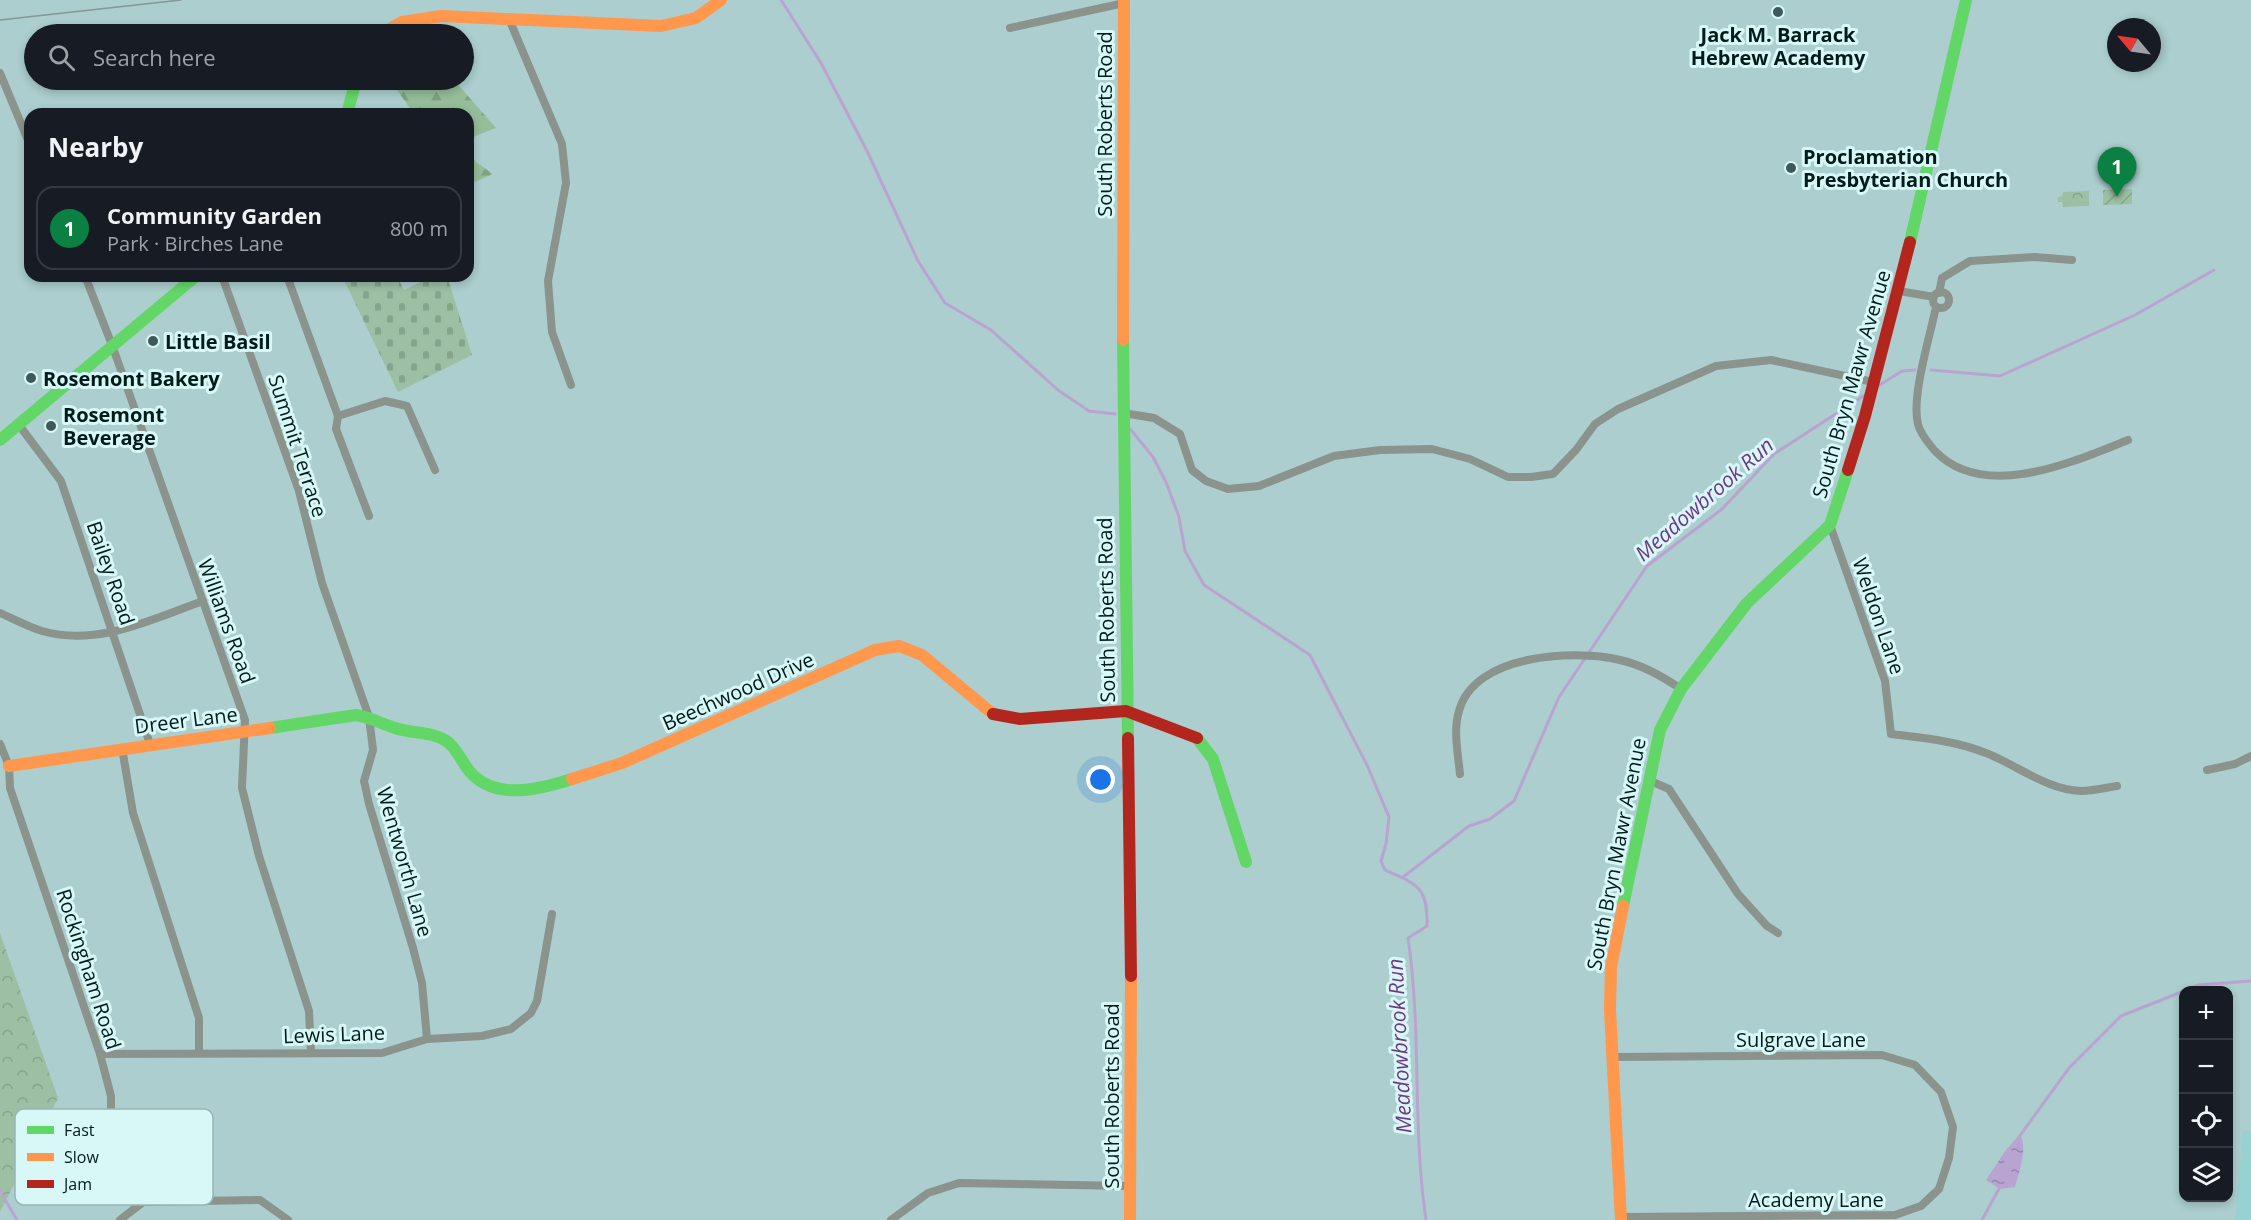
<!DOCTYPE html>
<meta charset="utf-8">
<style>
:root{--surface:#171b24;--page:#20242c;--text:#f1f3f6;--muted:#9ea1a6;--line:#363941;--accent:#0b8043}
body{margin:0;font-family:"Open Sans",sans-serif;background:var(--page);color:var(--text)}
.controls{position:absolute;right:18px;bottom:18px;display:grid;overflow:hidden;border-radius:12px;box-shadow:0 3px 9px #0003}
.controls button{width:54px;height:54px;display:grid;place-items:center;padding:0;border:0;border-bottom:2px solid var(--line);background:var(--surface);color:var(--text);font:30px sans-serif}
.compass{position:absolute;left:2107px;top:18px;width:54px;height:54px;border-radius:50%;background:var(--surface);box-shadow:0 3px 9px #0003;rotate:299deg}
.you{position:absolute;left:1101px;top:780px;width:21px;height:21px;margin:-15px;border:4px solid #fff;border-radius:50%;background:#1a73e8;box-shadow:0 0 0 9px #1a73e833}
.badge{display:grid;place-items:center;width:39px;height:39px;border-radius:50%;background:var(--accent);color:#fff;font-size:20px;font-weight:700}
.pin{position:absolute;translate:-50% -50px;filter:drop-shadow(0 2px 3px #0008)}
.pin::after{content:'';position:absolute;top:32px;width:21px;height:18px;background:inherit;clip-path:polygon(0 0,100% 0,50% 100%)}
.list{margin:0;padding:0;list-style:none}
h2{display:flex;justify-content:space-between;align-items:center;height:78px;margin:0;padding:0 24px;font-size:26px}
h2 small{font-size:20px;font-weight:400;color:var(--muted)}
.list li{display:grid;grid-template-columns:39px 1fr auto;gap:18px;align-items:center;box-sizing:border-box;height:84px;margin:0 12px 12px;padding:0 12px;border:2px solid var(--line);border-radius:18px}
.list b{display:block;font-size:22px;white-space:nowrap}
.list p{margin:0;font-size:20px;white-space:nowrap;color:var(--muted)}
.list em{font-size:20px;font-style:normal;color:var(--muted)}
.icon{flex:none;width:33px;height:33px;fill:none;stroke:currentColor;stroke-width:2;stroke-linecap:round;stroke-linejoin:round}
.map{position:relative;flex:none;width:2251px;height:1220px;overflow:hidden}
.search{position:absolute;background:var(--surface);box-shadow:0 3px 9px #0003;left:24px;top:24px;width:450px;height:66px;display:flex;align-items:center;gap:15px;box-sizing:border-box;padding:0 21px;border-radius:33px;color:var(--muted);font-size:22px}
.panel{position:absolute;background:var(--surface);box-shadow:0 3px 9px #0003;left:24px;top:108px;width:450px;height:174px;border-radius:18px}
.map>svg:first-child{display:block}
.built{fill:#98d1d1}
.forest{fill:url(#forest-firs)}
.cemetery{fill:url(#cemetery-stones)}
.park{fill:url(#park-crowns)}
.garden{fill:url(#garden-furrows)}
.water{fill:url(#water-ripples)}
.lines{fill:none;stroke-linecap:round;stroke-linejoin:round}
.stream{stroke:#b9a4d1;stroke-width:3}
.street{stroke:#8b938d;stroke-width:8}
.fast{stroke:#63d668;stroke-width:12}
.slow{stroke:#ff974d;stroke-width:12}
.jam{stroke:#b3261e;stroke-width:12}
.tram{stroke:#849795;stroke-width:1.5}
.poi-dot{fill:#3d5959;stroke:#d8f7f7;stroke-width:2}
.labels{text-anchor:middle;dominant-baseline:central;stroke-width:6;stroke-linejoin:round;paint-order:stroke}
.poi-label{font-size:20px;font-weight:bold;fill:#011a1a;stroke:#d8f7f7;text-anchor:start}
.street-label{font-size:20px;fill:#011a1a;stroke:#d8f7f7}
.water-label{font-size:21px;font-style:italic;fill:#6f3785;stroke:#d8f7f7}
.key{fill:#d8f7f7;stroke:#98b5b5;stroke-width:1.5}
.key-label{font-size:16px;fill:#011a1a}
</style>
<div class="map">
<svg width="2251" height="1220" viewBox="0 0 2251 1220">
<defs>
<pattern id="forest-firs" width="22" height="20" patternUnits="userSpaceOnUse" patternTransform="scale(1.5)"><rect width="22" height="20" fill="#95bd99"/><path d="M5 1l3.5 6h-7zM16 11l3.5 6h-7z" fill="#7fa283"/></pattern>
<pattern id="cemetery-stones" width="16" height="16" patternUnits="userSpaceOnUse" patternTransform="scale(1.5)"><rect width="16" height="16" fill="#9dbfa3"/><path d="M2 7V4a2 2 0 0 1 4 0v3zM10 15v-3a2 2 0 0 1 4 0v3z" fill="#85a48c"/></pattern>
<pattern id="park-crowns" width="20" height="18" patternUnits="userSpaceOnUse" patternTransform="scale(1.5)"><rect width="20" height="18" fill="#9dbfa3"/><path d="M2 6a3 3 0 1 1 6 0M12 15a3 3 0 1 1 6 0" fill="none" stroke="#85a48c"/></pattern>
<pattern id="garden-furrows" width="10" height="10" patternUnits="userSpaceOnUse" patternTransform="scale(1.5)"><rect width="10" height="10" fill="#9dbfa3"/><path d="M-1 1l2-2M0 10L10 0M9 11l2-2" fill="none" stroke="#85a48c"/></pattern>
<pattern id="water-ripples" width="26" height="14" patternUnits="userSpaceOnUse" patternTransform="scale(1.5)"><rect width="26" height="14" fill="#b9a4d1"/><path d="M2 4q2-2 4 0t4 0M15 11q2-2 4 0t4 0" fill="none" stroke="#9485a9"/></pattern>
</defs>
<rect width="100%" height="100%" fill="#accece"/>
<!-- built -->
<polygon class="built" points="2243,1131 2251,1131 2251,1220 2235,1220"/>
<!-- forest -->
<g class="forest">
<polygon points="390,80 454,80 496,128 475,136 468,150 468,114 414,114"/>
<polygon points="468,152 476,162 493,174 468,185"/>
</g>
<!-- cemetery -->
<polygon class="cemetery" points="342,276 397,276 404,290 433,276 447,276 472,355 398,392"/>
<!-- park -->
<g class="park">
<polygon points="2089,191 2089,206 2063,207 2062,202 2058,202 2058,197 2062,196 2063,192"/>
<polygon points="0,933 58,1098 0,1212"/>
</g>
<!-- garden -->
<polygon class="garden" points="2132,189 2132,204 2103,205 2103,190"/>
<!-- water -->
<path class="water" d="M2020 1134C2028 1148 2019 1173 2015 1187L2000 1189 1986 1180 2006 1150Z"/>
<g class="lines">
<!-- stream -->
<g class="stream">
<polyline points="781,0 821,63 867,151 918,261 945,303 991,330 1058,390 1089,411 1115,414"/>
<polyline points="1931,370 2000,376 2135,315 2214,270"/>
<polyline points="1878,386 1902,371 1915,370"/>
<path d="M1131 430 1153 457 1166 482 1179 517 1185 551 1204 585 1310 655 1367 765 1389 817 1386 844 1381 861 1385 870C1418 884 1428 888 1427 926L1408 938C1422 1032 1412 1126 1426 1220"/>
<polyline points="1403,877 1469,826 1490,819 1514,801 1559,697 1647,566 1722,509 1774,454 1868,393"/>
<polyline points="2185,990 2199,985 2251,981"/>
<polyline points="2019,1137 2069,1068 2121,1016 2184,991"/>
<polyline points="0,1191 17,1220"/>
<polyline points="1982,1220 2001,1185"/>
</g>
<!-- street -->
<g class="street">
<polyline points="509,19 562,144 566,183 548,281 552,332 571,385"/>
<polyline points="1010,28 1124,3"/>
<polyline points="0,73 30,145"/>
<polyline points="85,276 112,345 245,720 242,788 259,856 309,1011 311,1053"/>
<polyline points="222,276 299,491 322,583 369,717 373,750 364,781 369,804 413,948 422,983 427,1039"/>
<polyline points="287,276 338,416 385,401 407,406 435,470"/>
<polyline points="1899,291 1934,297"/>
<circle cx="1941" cy="300" r="8"/>
<polyline points="1939,293 1942,278 1970,261 2035,257 2072,260"/>
<path d="M1936 307C1930 336 1911 397 1918 424 1920 433 1929 444 1935 451 1984 502 2073 462 2128 440"/>
<polyline points="1123,413 1154,418 1180,434 1192,470 1206,481 1228,489 1259,486 1334,456 1380,450 1432,449 1470,459 1508,477 1531,477 1553,474 1576,450 1595,424 1618,409 1716,366 1771,360 1873,382"/>
<polyline points="338,416 336,429 369,516"/>
<polyline points="19,425 61,481 150,744"/>
<path d="M1830 525 1885 681 1891 734C1924 738 1956 741 1986 753 2017 765 2047 790 2081 791 2092 791 2105 788 2117 786"/>
<path d="M0 613C14 619 28 627 42 631 98 647 152 619 203 601"/>
<polyline points="0,744 9,766 10,788 100,1054 111,1096 111,1130 116,1156 143,1202"/>
<polyline points="122,748 133,813 199,1018 199,1051"/>
<polyline points="2207,770 2235,764 2251,756"/>
<path d="M1460 774C1458 754 1453 730 1459 711 1474 654 1574 649 1620 660 1643 665 1662 676 1681 689"/>
<polyline points="1648,780 1669,789 1738,894 1767,926 1778,933"/>
<polyline points="100,1054 382,1053 427,1039 482,1036 511,1029 531,1013 537,1001 552,914"/>
<polyline points="1612,1057 1882,1055 1915,1065 1941,1092 1953,1127 1949,1158 1939,1189 1921,1206 1895,1215 1621,1217"/>
<polyline points="120,1220 143,1202 260,1200 288,1220"/>
<polyline points="891,1220 928,1193 959,1183 1129,1186"/>
</g>
<!-- fast -->
<g class="fast">
<polyline points="347,114 356,80"/>
<polyline points="1910,242 1966,0"/>
<polyline points="1123,340 1128,738"/>
<polyline points="0,440 196,276"/>
<path d="M270 728 356 715C370 717 382 724 395 728 412 734 435 731 449 743 458 751 463 764 471 773 497 801 541 789 572 779"/>
<polyline points="1197,738 1213,759 1246,862"/>
<polyline points="1623,906 1660,730 1681,689 1747,603 1830,525 1848,470"/>
</g>
<!-- slow -->
<g class="slow">
<polyline points="381,34 402,22 441,16 661,26 696,18 721,0"/>
<polyline points="1123,340 1124,0"/>
<polyline points="9,766 270,728"/>
<polyline points="572,779 622,763 875,650 899,646 922,655 993,714"/>
<polyline points="1130,1220 1131,976"/>
<polyline points="1621,1220 1610,1010 1611,967 1623,906"/>
</g>
<!-- jam -->
<g class="jam">
<polyline points="1848,470 1865,416 1910,242"/>
<polyline points="993,714 1020,719 1126,711 1197,738"/>
<polyline points="1128,738 1131,976"/>
</g>
<!-- tram -->
<polyline class="tram" points="0,20 181,0"/>
</g>
<!-- markers -->
<g class="poi-dot">
<circle cx="1778" cy="12" r="6"/>
<circle cx="1791" cy="168" r="6"/>
<circle cx="153" cy="341" r="6"/>
<circle cx="31" cy="378" r="6"/>
<circle cx="51" cy="426" r="6"/>
</g>
<g class="labels">
<!-- poi labels -->
<g class="poi-label">
<text x="1778" y="34" text-anchor="middle">Jack M. Barrack<tspan x="1778" dy="23">Hebrew Academy</tspan></text>
<text x="1803" y="156">Proclamation<tspan x="1803" dy="23">Presbyterian Church</tspan></text>
<text x="165" y="341">Little Basil</text>
<text x="43" y="378">Rosemont Bakery</text>
<text x="63" y="414">Rosemont<tspan x="63" dy="23">Beverage</tspan></text>
</g>
<!-- street labels -->
<g class="street-label">
<text transform="translate(1104 124) rotate(-90)">South Roberts Road</text>
<text transform="translate(1851 384) rotate(-74)">South Bryn Mawr Avenue</text>
<text transform="translate(298 446) rotate(72)">Summit Terrace</text>
<text transform="translate(111 573) rotate(71)">Bailey Road</text>
<text transform="translate(1106 610) rotate(-91)">South Roberts Road</text>
<text transform="translate(1879 616) rotate(71)">Weldon Lane</text>
<text transform="translate(227 621) rotate(70)">Williams Road</text>
<text transform="translate(738 691) rotate(-24)">Beechwood Drive</text>
<text transform="translate(186 720) rotate(-7)">Dreer Lane</text>
<text transform="translate(1616 854) rotate(-79)">South Bryn Mawr Avenue</text>
<text transform="translate(405 862) rotate(74)">Wentworth Lane</text>
<text transform="translate(89 969) rotate(72)">Rockingham Road</text>
<text transform="translate(334 1034) rotate(-2)">Lewis Lane</text>
<text x="1801" y="1039">Sulgrave Lane</text>
<text transform="translate(1111 1096) rotate(-90)">South Roberts Road</text>
<text x="1816" y="1199">Academy Lane</text>
</g>
<!-- water labels -->
<g class="water-label">
<text transform="translate(1704 499) rotate(-41)">Meadowbrook Run</text>
<text transform="translate(1399 1046) rotate(-93)">Meadowbrook Run</text>
</g>
</g>
<!-- legend -->
<rect x="15" y="1109" width="198" height="96" rx="9" class="key"/>
<rect x="27" y="1126" width="27" height="8" fill="#63d668"/>
<rect x="27" y="1153" width="27" height="8" fill="#ff974d"/>
<rect x="27" y="1180" width="27" height="8" fill="#b3261e"/>
<g class="key-label">
<text x="64" y="1136">Fast</text>
<text x="64" y="1163">Slow</text>
<text x="64" y="1190">Jam</text>
</g>
</svg>
<div class="controls">
<button>+</button>
<button>−</button>
<button><svg class="icon" aria-label="locate" viewBox="0 0 24 24"><circle cx="12" cy="12" r="6"/><path d="M12 2v4M12 18v4M2 12h4M18 12h4"/></svg></button>
<button><svg class="icon" aria-label="layers" viewBox="0 0 24 24"><path d="M12 4l9 5-9 5-9-5zM3 14l9 5 9-5"/></svg></button>
</div>
<svg class="compass" viewBox="-18 -18 36 36"><path d="M0-13l5 13h-10z" fill="#e53935"/><path d="M0 13l5-13h-10z" fill="#9ea1a6"/></svg>
<div class="you"></div>
<div class="pin badge" style="left:2117px;top:197px">1</div>
<div class="search"><svg class="icon" aria-label="search" viewBox="0 0 24 24"><circle cx="10" cy="10" r="6"/><path d="M15 15l6 6"/></svg>Search here</div>
<section class="panel">
<h2>Nearby<small></small></h2>
<ul class="list">
<li><span class="badge">1</span><div><b>Community Garden</b><p>Park · Birches Lane</p></div><em>800 m</em></li>
</ul>
</section>
</div>
